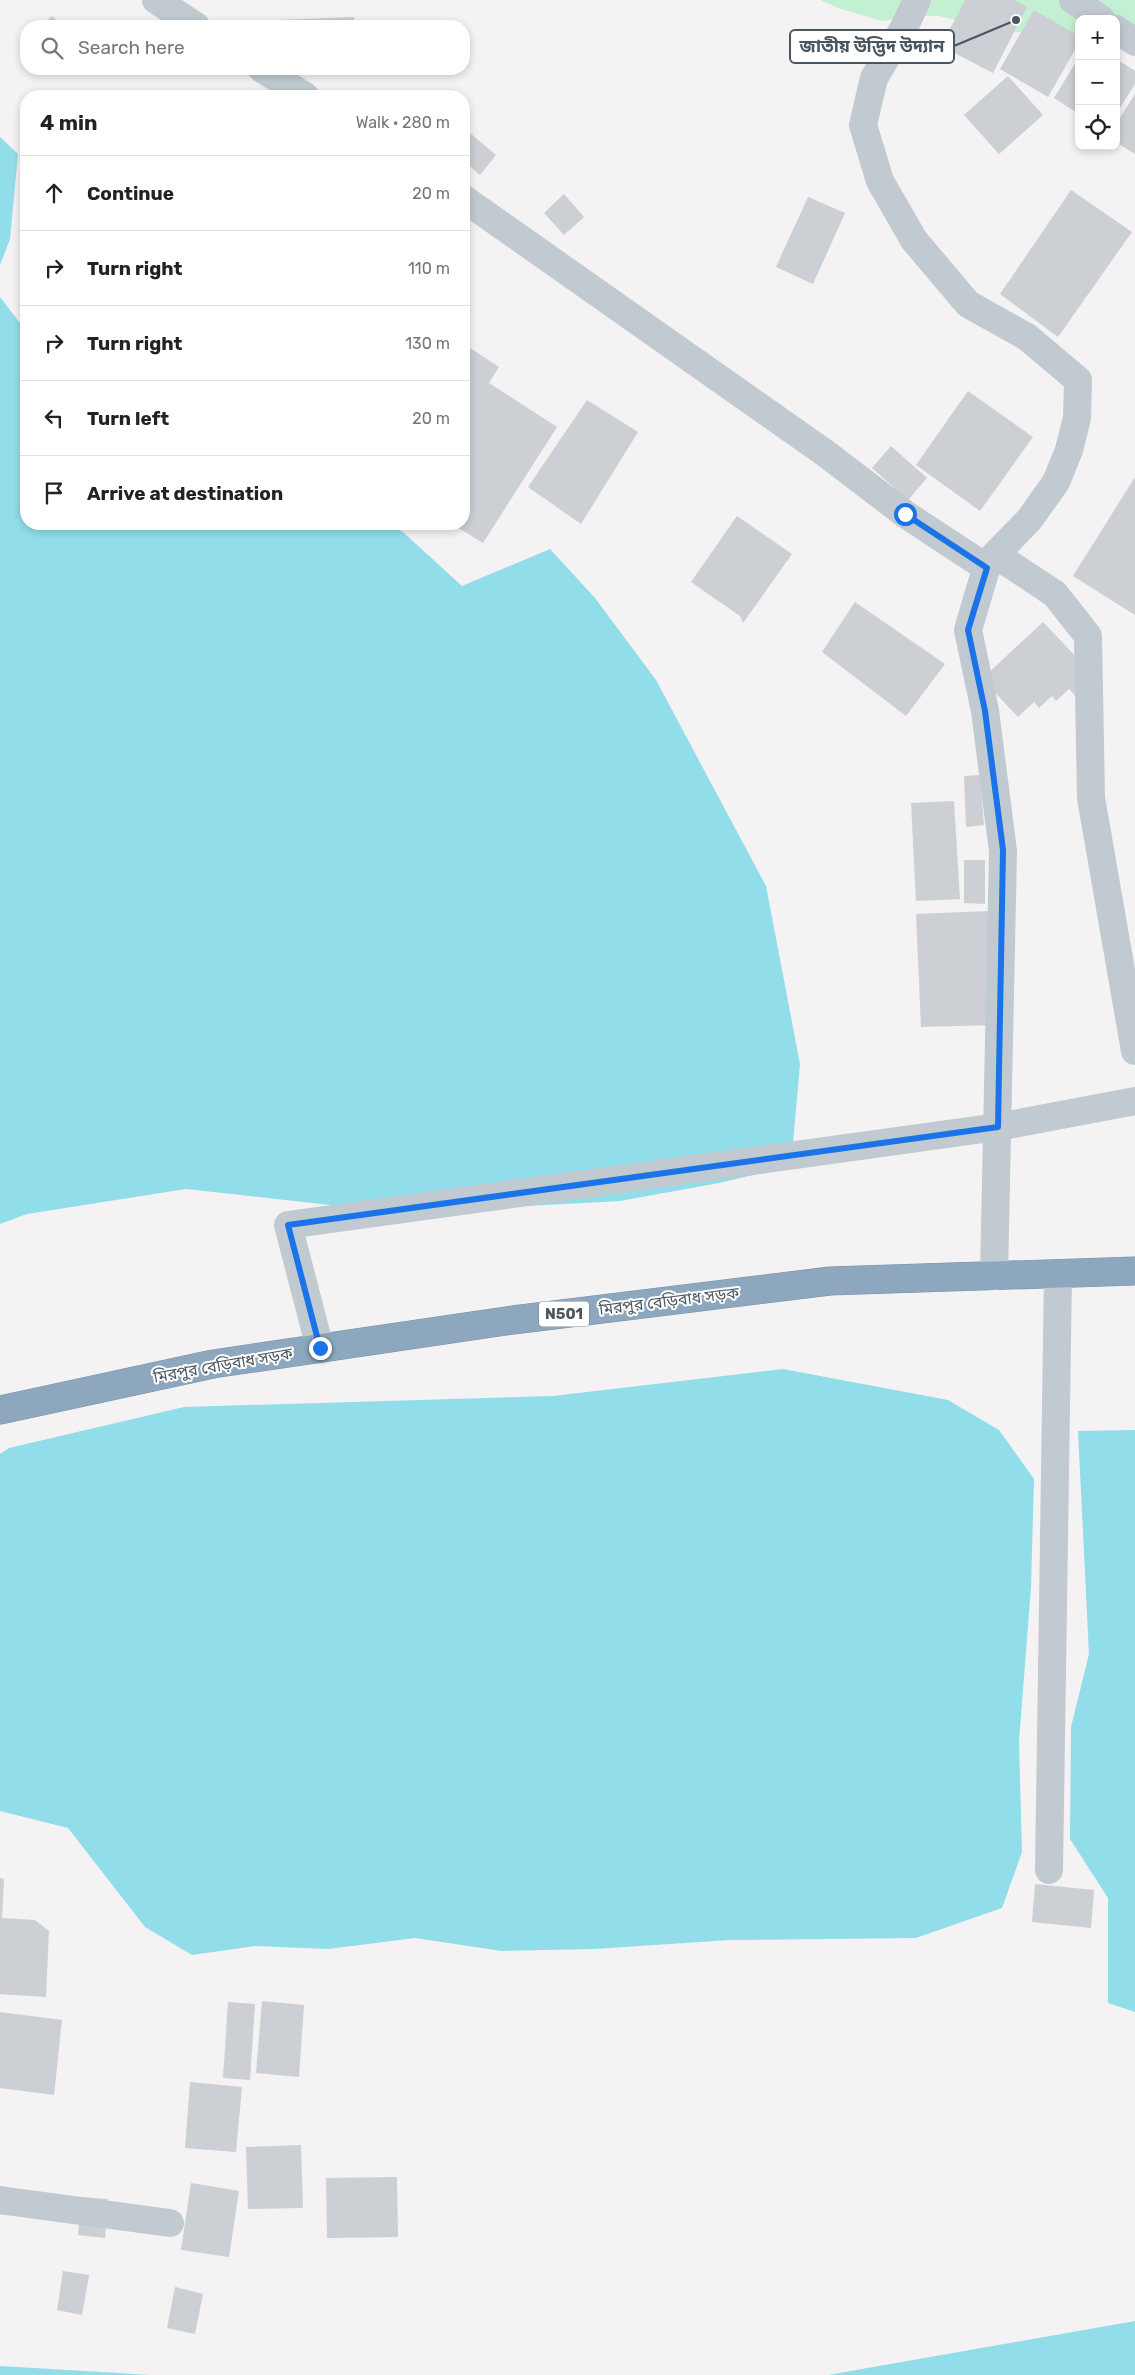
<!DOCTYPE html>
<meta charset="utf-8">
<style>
:root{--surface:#fff;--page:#f6f6f6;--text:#222;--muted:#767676;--line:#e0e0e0}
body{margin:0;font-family:Rubik,"Noto Sans Bengali",sans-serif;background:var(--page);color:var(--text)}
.controls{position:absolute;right:15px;top:15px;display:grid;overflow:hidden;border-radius:10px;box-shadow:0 2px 8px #0003}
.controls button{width:45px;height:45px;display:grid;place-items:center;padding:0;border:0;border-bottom:1px solid var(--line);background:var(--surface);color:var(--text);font:25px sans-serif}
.stop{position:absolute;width:15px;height:15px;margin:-11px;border:4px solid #1a73e8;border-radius:50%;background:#fff}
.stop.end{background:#1a73e8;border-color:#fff;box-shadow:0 1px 5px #0008}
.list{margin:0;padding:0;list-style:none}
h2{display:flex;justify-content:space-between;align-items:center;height:65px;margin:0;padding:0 20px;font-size:21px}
h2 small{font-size:16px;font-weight:400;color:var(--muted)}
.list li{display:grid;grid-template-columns:32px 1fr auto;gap:15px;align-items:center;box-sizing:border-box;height:75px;padding:0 20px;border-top:1px solid var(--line)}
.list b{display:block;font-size:19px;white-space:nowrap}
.list em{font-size:16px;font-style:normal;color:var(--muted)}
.icon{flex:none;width:28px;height:28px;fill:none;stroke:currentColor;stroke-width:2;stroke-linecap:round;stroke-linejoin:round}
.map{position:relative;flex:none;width:1135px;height:2375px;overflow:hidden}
.search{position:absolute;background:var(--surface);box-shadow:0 2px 8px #0003;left:20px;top:20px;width:450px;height:55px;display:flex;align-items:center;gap:12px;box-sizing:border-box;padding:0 18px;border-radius:20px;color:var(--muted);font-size:19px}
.panel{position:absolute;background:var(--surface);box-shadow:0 2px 8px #0003;left:20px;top:90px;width:450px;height:440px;border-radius:20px}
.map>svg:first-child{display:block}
.green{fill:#c3efd2}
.water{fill:#92ddea}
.building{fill:#cccfd4}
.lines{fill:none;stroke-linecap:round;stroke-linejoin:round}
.highway-casing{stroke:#7792aa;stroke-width:29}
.minor{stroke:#c1cad0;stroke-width:28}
.highway{stroke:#8ca7be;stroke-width:28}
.route{stroke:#1a73e8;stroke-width:6}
.labels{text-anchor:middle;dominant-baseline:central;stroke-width:4;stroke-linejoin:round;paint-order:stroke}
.shield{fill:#fff;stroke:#80898f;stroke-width:1}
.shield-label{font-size:15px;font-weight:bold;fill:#4a565f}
.street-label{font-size:16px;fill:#4a565f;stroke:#fff}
.leader{fill:none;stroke:#4a565f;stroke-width:2}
.callout-dot{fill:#4a565f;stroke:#fff;stroke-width:2}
.callout{fill:#fff;stroke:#4a565f;stroke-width:2}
.callout-label{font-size:18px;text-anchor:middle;font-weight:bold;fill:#4a565f}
</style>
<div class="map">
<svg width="1135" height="2375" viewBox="0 0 1135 2375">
<rect width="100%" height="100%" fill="#f4f2f2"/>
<!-- green -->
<polygon class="green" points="820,0 1135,0 1135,38 1079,19 1079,34 1006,32 939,16 917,16 882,21 838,8"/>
<!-- water -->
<g class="water">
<polygon points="0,137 18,154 10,239 0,265"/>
<polygon points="0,297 26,331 26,524 390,524 404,533 462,586 550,549 595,598 656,680 766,886 800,1064 791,1166 719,1183 620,1201 508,1207 357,1208 186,1189 27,1214 0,1224"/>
<polygon points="783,1369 948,1400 999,1430 1034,1479 1031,1587 1019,1741 1022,1852 1002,1908 916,1938 730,1940 595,1949 502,1951 415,1938 328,1949 255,1946 192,1955 145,1927 68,1828 0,1811 0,1454 9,1448 184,1407 553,1396"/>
<polygon points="1135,1430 1135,2012 1108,2003 1108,1898 1070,1839 1071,1727 1089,1654 1078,1431"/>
<polygon points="1135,2321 1135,2375 828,2375"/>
<polygon points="0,2366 151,2375 0,2375"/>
</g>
<!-- building -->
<g class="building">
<polygon points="965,0 1014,0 1027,7 993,73 941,46"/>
<polygon points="1034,10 1079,36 1079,43 1048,97 1000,69"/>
<polygon points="52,16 62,26 41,26"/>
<polygon points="354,17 355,26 278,26 277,20"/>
<polygon points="1079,57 1079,114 1054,98"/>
<polygon points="1118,60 1135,71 1135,84 1116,114"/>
<polygon points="1008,76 1043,115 999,154 964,115"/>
<polygon points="1135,94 1135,154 1116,142 1116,124"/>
<polygon points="464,128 496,155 480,175 464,161"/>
<polygon points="1071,190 1132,232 1058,337 1000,294"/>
<polygon points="564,194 584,217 564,235 544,213"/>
<polygon points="808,197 845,213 813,284 776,267"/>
<polygon points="464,344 499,367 489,383 557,427 483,543 452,524 464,524"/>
<polygon points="968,391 1033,437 980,511 916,465"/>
<polygon points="587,400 638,432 581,524 528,487"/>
<polygon points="891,446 927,478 908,500 872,468"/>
<polygon points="1135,477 1135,615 1073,576"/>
<polygon points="737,516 792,554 743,623 740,616 691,582"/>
<polygon points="855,602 945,664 906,716 822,652"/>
<polygon points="1043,622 1082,663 1078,699 1069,689 1056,701 1052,696 1039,708 1034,702 1018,717 982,679"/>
<polygon points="980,775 984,825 966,827 964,776"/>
<polygon points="954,801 960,899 916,901 911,803"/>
<polygon points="964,860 985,860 985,904 964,903"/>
<polygon points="988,911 993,1025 921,1027 916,914"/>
<polygon points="0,1878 4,1879 2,1918 35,1920 49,1931 46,1997 0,1994"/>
<polygon points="1035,1884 1094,1890 1091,1928 1032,1922"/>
<polygon points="262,2001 304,2005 299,2077 256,2073"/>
<polygon points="228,2002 255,2004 250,2080 223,2078"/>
<polygon points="0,2012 62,2020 54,2095 0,2088"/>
<polygon points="190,2082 242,2087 236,2152 185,2148"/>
<polygon points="301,2145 303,2208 248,2209 246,2147"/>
<polygon points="397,2177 398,2237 327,2238 326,2178"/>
<polygon points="191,2183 239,2191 229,2257 181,2250"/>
<polygon points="81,2197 108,2199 105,2238 78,2235"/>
<polygon points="63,2271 89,2275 82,2315 57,2310"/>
<polygon points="175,2287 203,2294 195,2334 167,2328"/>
</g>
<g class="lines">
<!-- highway casing -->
<g class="highway-casing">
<polyline id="highway" points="0,1410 213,1364 513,1320 830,1281 1135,1271"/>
</g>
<!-- minor -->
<g class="minor">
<polyline points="156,0 196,26"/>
<polyline points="917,0 905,26 874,78 863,125 880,181 914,240 968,304 1027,337 1078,380 1077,418 1069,450 1056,482 1029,520 988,562 968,630 985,711 1003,851 994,1276"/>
<polyline points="1073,0 1101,19"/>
<polyline points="1116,29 1135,42"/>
<polyline points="262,69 305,96"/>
<polyline points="464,199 825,453 905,514 987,568"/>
<polyline points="996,555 1055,594 1088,636 1091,798 1135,1051"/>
<polyline points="320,1348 288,1225 998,1127 1135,1101"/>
<polyline points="1049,1870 1058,1274"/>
<polyline points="0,2200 170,2223"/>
</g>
<!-- highway -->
<use href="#highway" class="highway"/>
</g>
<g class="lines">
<!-- route -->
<polyline class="route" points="320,1348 288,1225 998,1127 1003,850 985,711 968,630 987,568 905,514"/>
</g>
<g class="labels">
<!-- shield labels -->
<rect class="shield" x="539" y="1301.5" width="50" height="25" rx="4"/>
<g class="shield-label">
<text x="564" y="1314">N501</text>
</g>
<!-- street labels -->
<g class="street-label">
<text transform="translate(669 1301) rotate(-7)">মিরপুর বেড়িবাধ সড়ক</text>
<text transform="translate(223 1365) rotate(-10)">মিরপুর বেড়িবাধ সড়ক</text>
</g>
</g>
<!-- callouts -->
<path class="leader" d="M1016 20L954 46"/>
<circle class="callout-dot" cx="1016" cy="20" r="5"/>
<rect class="callout" x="790" y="30" width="164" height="33" rx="5"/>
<g class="callout-label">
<text x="872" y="52">জাতীয় উদ্ভিদ উদ্যান</text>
</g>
</svg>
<div class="controls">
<button>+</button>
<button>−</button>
<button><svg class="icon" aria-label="locate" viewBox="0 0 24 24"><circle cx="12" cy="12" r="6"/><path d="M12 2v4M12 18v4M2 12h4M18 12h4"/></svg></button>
</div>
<div class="stop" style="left:905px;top:514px"></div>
<div class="stop end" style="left:320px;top:1348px"></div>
<div class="search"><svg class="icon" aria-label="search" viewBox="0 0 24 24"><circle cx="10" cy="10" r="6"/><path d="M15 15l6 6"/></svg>Search here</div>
<section class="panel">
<h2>4 min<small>Walk · 280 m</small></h2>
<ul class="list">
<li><svg class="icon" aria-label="ahead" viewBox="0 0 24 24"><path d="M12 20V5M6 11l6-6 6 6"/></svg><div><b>Continue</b></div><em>20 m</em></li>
<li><svg class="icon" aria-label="right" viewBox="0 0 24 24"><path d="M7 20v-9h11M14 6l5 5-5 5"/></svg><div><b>Turn right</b></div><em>110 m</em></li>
<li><svg class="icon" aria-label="right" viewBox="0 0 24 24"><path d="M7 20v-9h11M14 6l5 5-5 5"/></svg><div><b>Turn right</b></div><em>130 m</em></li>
<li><svg class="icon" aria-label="left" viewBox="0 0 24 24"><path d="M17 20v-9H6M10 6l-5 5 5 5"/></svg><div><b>Turn left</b></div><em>20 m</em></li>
<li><svg class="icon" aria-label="arrive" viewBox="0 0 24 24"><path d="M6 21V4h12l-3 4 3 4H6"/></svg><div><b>Arrive at destination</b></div></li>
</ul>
</section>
</div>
